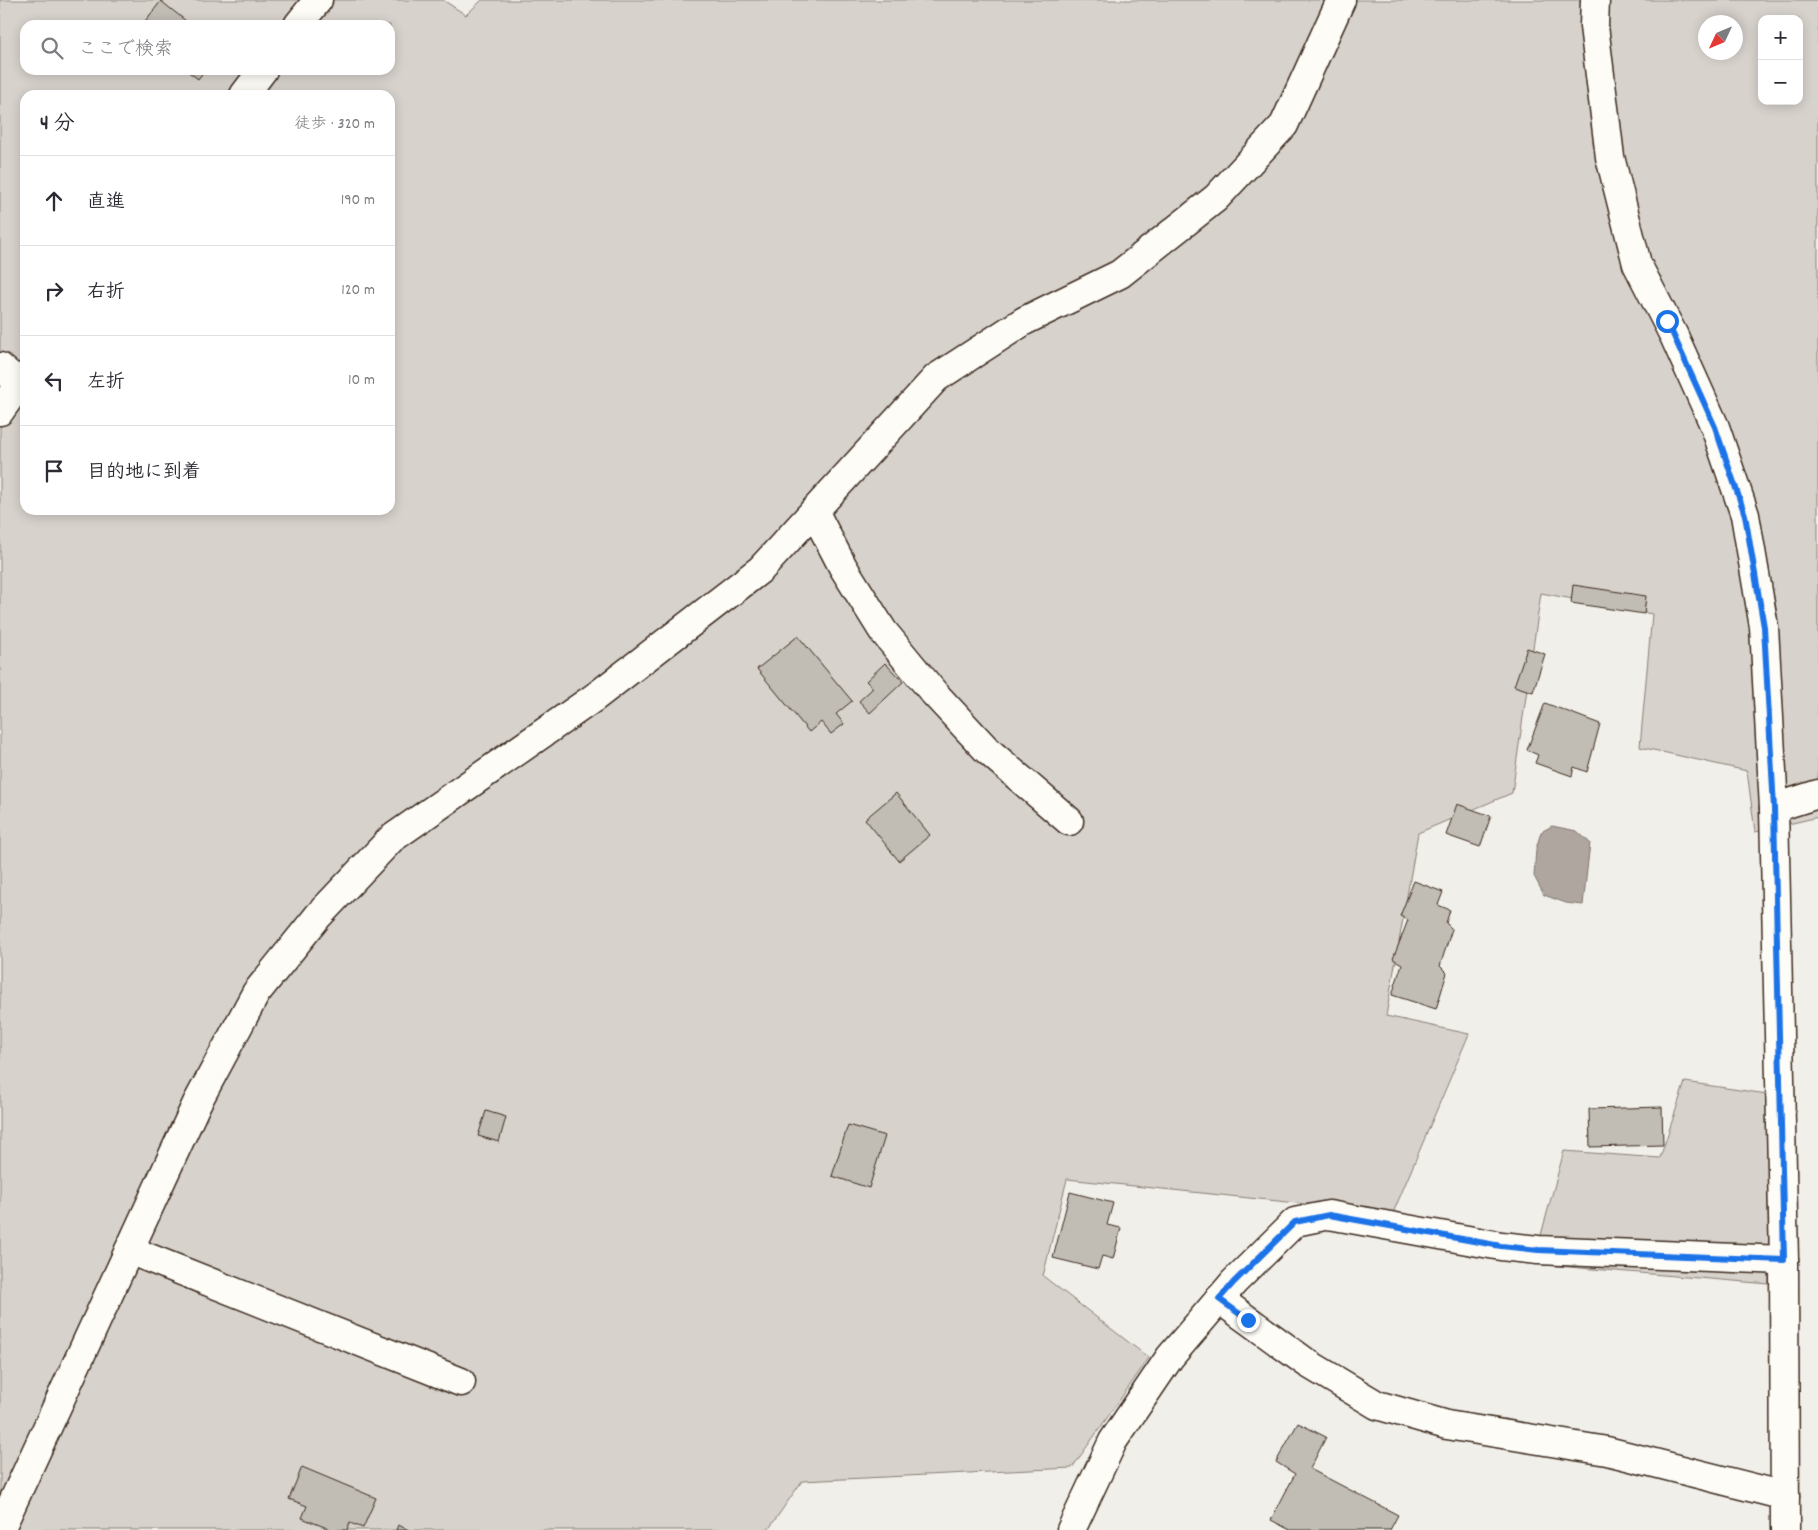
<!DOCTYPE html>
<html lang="ja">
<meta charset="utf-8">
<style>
:root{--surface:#fff;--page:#f7f7f7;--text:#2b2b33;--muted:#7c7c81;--line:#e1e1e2}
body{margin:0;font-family:Dekko,"Klee One",sans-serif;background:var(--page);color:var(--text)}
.controls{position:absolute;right:15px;top:15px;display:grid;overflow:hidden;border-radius:10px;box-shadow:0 2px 12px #0003}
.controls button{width:45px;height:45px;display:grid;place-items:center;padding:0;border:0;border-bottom:1px solid var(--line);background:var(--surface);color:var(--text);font:25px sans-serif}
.compass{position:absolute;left:1698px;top:15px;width:45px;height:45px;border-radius:50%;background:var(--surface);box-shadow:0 2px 12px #0003;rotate:226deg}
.stop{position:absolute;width:15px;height:15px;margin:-11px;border:4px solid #1a73e8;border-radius:50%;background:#fff}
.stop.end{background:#1a73e8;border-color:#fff;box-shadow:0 1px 5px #0008}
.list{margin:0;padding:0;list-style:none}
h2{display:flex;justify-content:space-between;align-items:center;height:65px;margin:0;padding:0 20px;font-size:21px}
h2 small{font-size:16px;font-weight:400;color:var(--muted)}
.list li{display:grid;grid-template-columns:32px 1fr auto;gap:15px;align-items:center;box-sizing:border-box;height:90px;padding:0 20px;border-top:1px solid var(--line)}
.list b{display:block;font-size:19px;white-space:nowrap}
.list em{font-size:16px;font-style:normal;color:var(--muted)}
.icon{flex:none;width:28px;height:28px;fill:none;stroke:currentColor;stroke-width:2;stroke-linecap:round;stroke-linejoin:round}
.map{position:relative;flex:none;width:1818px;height:1530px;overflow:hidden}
.search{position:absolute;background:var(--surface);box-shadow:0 2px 12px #0003;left:20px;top:20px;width:375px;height:55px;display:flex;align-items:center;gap:12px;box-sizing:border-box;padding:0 18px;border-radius:15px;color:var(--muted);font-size:19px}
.panel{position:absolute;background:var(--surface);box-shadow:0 2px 12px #0003;left:20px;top:90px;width:375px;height:425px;border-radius:15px}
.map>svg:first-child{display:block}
.green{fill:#d7d2cc;stroke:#897e75;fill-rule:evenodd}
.water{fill:#aea69f;stroke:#80746b}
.building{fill:#c1bcb4;stroke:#3b2a1e}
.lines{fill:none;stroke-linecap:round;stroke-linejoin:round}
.minor-casing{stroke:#3b2a1e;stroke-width:31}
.minor{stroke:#fdfcf7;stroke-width:28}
.route{stroke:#1a73e8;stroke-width:6}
</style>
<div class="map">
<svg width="1818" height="1530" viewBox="0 0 1818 1530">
<rect width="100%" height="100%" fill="#f1efea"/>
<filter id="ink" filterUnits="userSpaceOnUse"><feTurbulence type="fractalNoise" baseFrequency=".02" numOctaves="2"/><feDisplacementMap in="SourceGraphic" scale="10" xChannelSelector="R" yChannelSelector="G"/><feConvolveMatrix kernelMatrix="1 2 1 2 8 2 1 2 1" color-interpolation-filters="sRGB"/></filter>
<g filter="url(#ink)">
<!-- green -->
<g class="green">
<path d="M0 0H443L466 15 482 0H1818V817L1755 832 1747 771 1640 747 1652 614 1541 593 1512 793 1418 833 1386 1016 1469 1034 1393 1213 1067 1179 1043 1276 1149 1358 1072 1468 802 1481 768 1530H0ZM1762 19H1799V101H1762ZM1706 22H1736V52H1706ZM25 25H390V70H25ZM25 95H390V510H25Z"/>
<polygon points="1685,1082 1767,1094 1769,1284 1533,1264 1564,1151 1660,1158"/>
</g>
<!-- water -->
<polygon class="water" points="1552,826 1577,831 1590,843 1583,905 1566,903 1544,895 1534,876 1536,849 1541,832"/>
<!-- building -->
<g class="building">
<polygon points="161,1 191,25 142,25"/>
<polygon points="186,70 205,70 198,79"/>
<polygon points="1573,585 1646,596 1644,614 1571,603"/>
<polygon points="798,636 852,701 836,714 844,724 831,734 821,722 809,732 757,669"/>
<polygon points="1527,648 1545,654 1533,692 1514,686"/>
<polygon points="885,663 903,682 870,713 859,701 873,688 866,681"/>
<polygon points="1545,703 1600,724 1587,772 1574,767 1572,776 1535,763 1538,755 1527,750"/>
<polygon points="896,793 930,835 899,861 865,819"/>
<polygon points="1457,804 1491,816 1480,847 1446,835"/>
<polygon points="1414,881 1443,892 1438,905 1450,910 1446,923 1452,929 1440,966 1447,973 1436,1009 1392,995 1402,964 1393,959 1408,920 1400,916"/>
<polygon points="1662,1107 1663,1145 1590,1147 1589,1109"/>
<polygon points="486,1111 506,1117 499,1142 478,1136"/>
<polygon points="848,1125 885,1136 869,1188 832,1176"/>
<polygon points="1070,1192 1113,1203 1107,1225 1121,1228 1113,1259 1102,1256 1098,1269 1053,1258"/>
<polygon points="1298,1423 1326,1437 1310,1469 1398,1515 1390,1530 1290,1530 1271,1520 1295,1474 1276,1462"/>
<polygon points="302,1467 376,1498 363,1528 350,1523 347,1530 332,1530 302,1518 307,1506 289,1499"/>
<polygon points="398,1525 409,1530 396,1530"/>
</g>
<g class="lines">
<!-- minor casing -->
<g class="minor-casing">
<g id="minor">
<polyline points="1595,0 1594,26 1610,157 1637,264 1674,336 1715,427 1745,515 1764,627 1774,808 1784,1260 1785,1530"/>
<polyline points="298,25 318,0"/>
<polyline points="244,95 263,70"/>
<polyline points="0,367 19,383"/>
<polyline points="0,411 25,376"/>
<polyline points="814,511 843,567 883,631 934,693 987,750 1069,821"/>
<polyline points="1774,808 1818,794"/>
<polyline points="129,1250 461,1382"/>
<polyline points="1219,1299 1307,1363 1377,1405 1447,1425 1607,1451 1785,1496"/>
<polyline points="0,1530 197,1103 256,993 318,916 391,839 595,697 761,569 936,378 1024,321 1120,274 1216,198 1284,125 1341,0"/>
<polyline points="1071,1530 1113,1441 1170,1357 1234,1282 1295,1222 1329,1215 1501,1246 1538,1250 1784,1260"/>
</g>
</g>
<!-- minor -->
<use href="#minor" class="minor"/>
</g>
</g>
<g class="lines" filter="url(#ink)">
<!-- route -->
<polyline class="route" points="1248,1320 1219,1299 1234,1282 1295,1222 1329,1215 1501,1246 1538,1250 1784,1260 1774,808 1764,627 1745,515 1715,427 1667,321"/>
</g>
</svg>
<div class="controls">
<button>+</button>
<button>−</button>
</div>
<svg class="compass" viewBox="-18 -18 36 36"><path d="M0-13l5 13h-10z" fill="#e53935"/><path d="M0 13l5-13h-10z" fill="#7c7c81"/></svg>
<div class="stop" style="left:1667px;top:321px"></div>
<div class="stop end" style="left:1248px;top:1320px"></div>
<div class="search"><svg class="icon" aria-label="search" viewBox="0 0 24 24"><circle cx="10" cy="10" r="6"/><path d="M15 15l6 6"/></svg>ここで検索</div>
<section class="panel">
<h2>4 分<small>徒歩 · 320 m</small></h2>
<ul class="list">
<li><svg class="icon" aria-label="ahead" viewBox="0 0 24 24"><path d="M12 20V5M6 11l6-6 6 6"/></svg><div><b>直進</b></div><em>190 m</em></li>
<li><svg class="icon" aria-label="right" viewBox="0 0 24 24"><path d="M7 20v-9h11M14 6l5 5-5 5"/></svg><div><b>右折</b></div><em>120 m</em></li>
<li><svg class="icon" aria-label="left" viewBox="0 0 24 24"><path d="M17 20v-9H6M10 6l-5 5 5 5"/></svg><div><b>左折</b></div><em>10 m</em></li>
<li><svg class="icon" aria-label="arrive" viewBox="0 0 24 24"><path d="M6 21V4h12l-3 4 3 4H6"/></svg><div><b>目的地に到着</b></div></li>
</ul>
</section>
</div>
